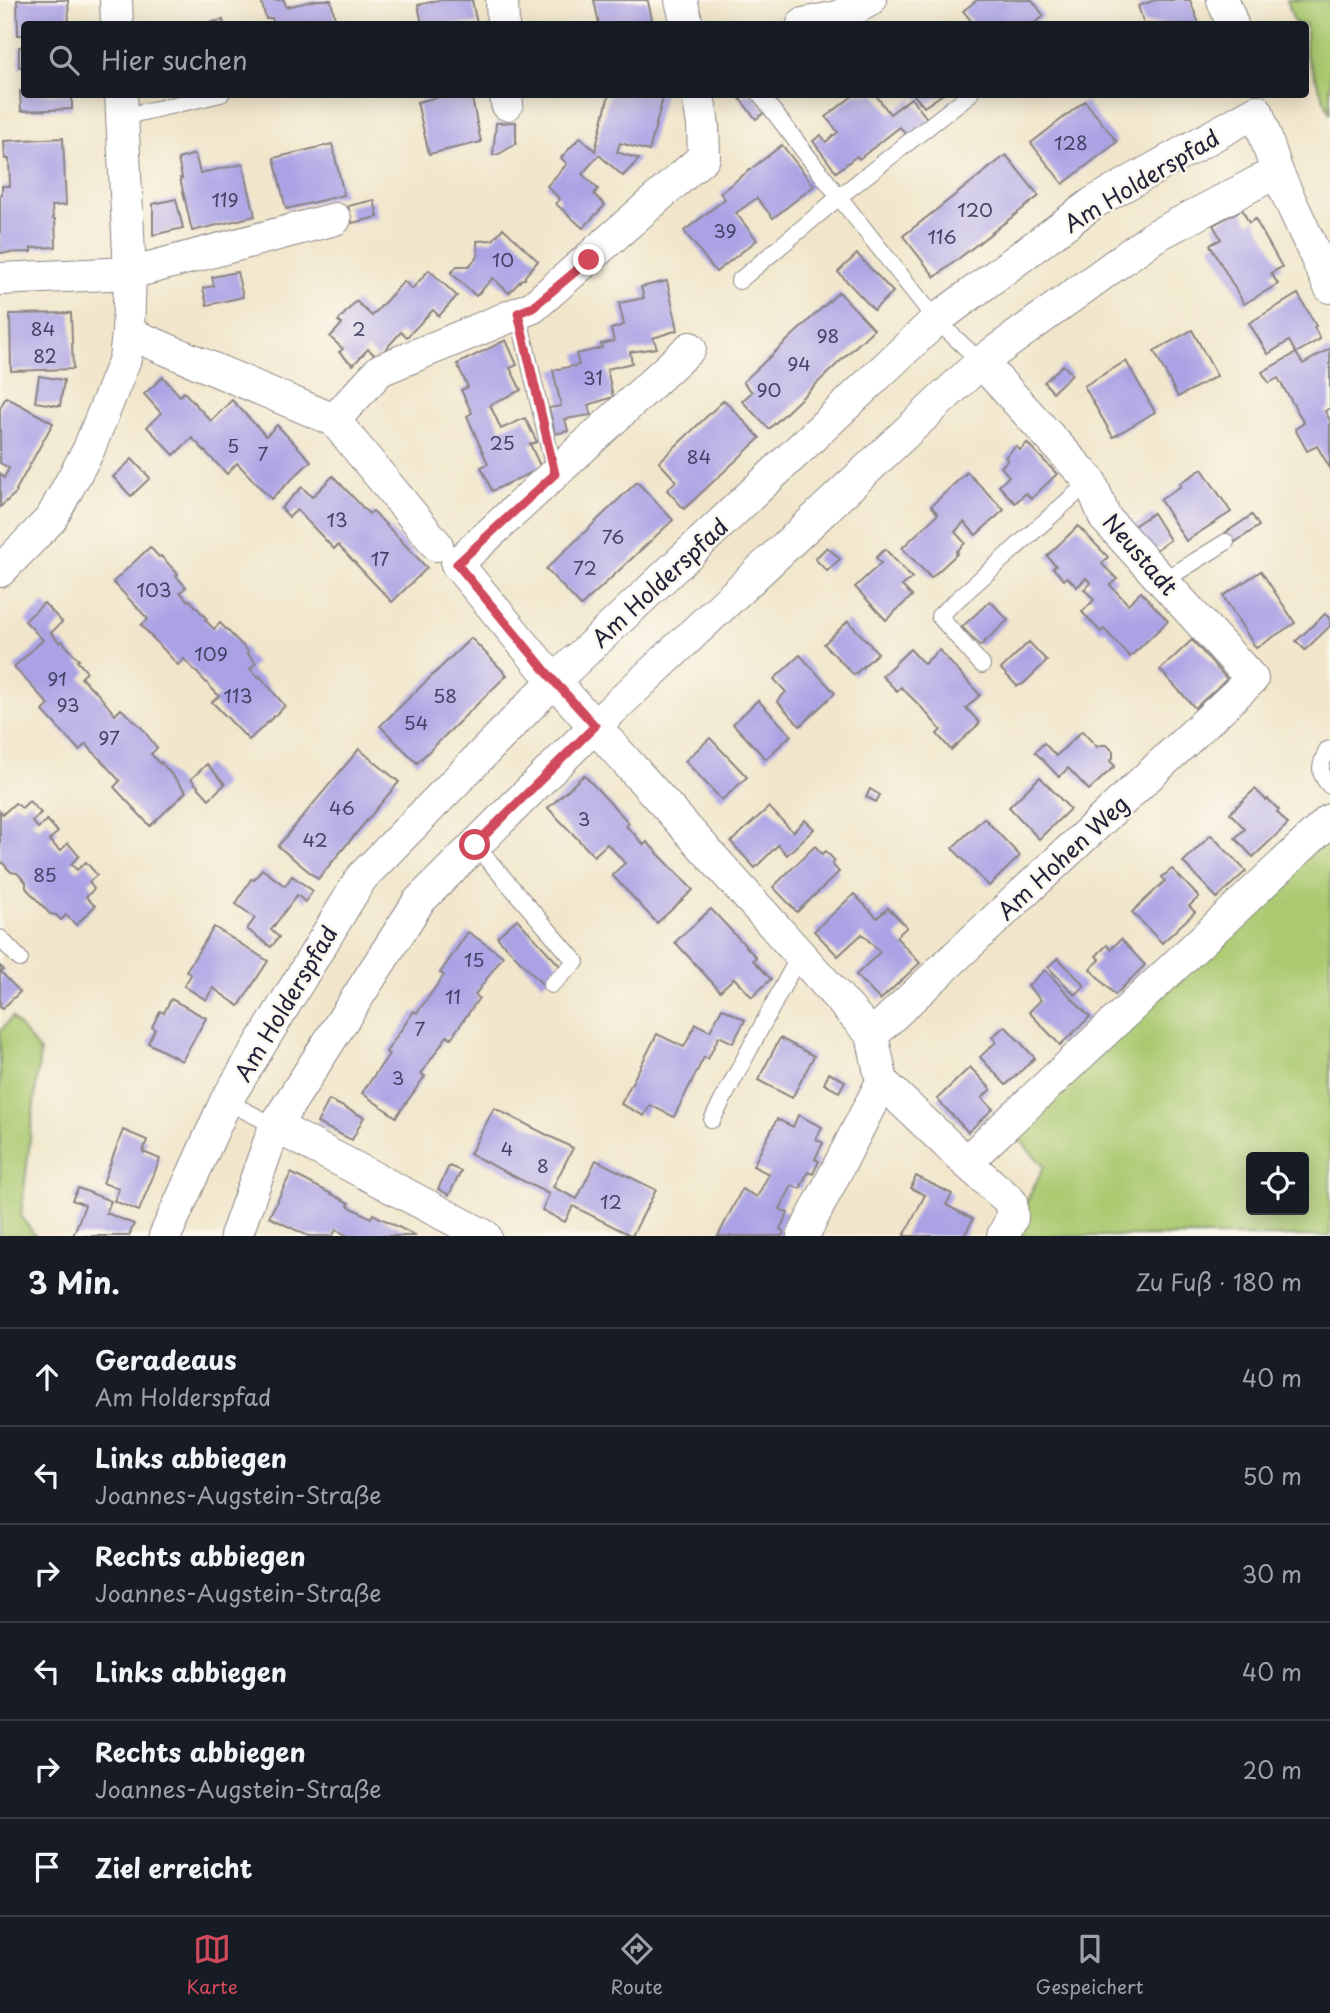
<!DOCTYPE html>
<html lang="de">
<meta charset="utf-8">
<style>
:root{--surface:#171b24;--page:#20242c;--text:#f1f3f6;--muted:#9ea1a6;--line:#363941;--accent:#d1495b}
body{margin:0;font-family:"Playpen Sans",sans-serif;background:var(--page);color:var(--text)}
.controls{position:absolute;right:21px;bottom:21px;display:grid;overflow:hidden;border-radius:7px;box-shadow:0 4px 18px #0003}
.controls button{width:63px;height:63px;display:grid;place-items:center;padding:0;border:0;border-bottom:2px solid var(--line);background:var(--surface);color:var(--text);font:35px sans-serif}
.stop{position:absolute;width:21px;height:21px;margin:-16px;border:5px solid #d1495b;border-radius:50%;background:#fff}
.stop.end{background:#d1495b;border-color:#fff;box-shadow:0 2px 7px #0008}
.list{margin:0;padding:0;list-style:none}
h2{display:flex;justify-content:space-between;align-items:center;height:91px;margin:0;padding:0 28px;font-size:30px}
h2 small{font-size:23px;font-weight:400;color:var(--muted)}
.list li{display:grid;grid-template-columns:46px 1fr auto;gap:21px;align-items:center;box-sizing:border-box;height:98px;padding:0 28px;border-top:2px solid var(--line)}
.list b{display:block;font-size:26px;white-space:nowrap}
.list p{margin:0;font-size:23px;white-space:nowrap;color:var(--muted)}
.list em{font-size:23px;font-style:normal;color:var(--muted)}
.icon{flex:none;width:38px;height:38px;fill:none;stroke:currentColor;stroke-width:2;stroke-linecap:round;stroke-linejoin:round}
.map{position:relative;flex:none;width:1330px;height:1236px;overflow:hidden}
.search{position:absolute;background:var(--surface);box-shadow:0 4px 18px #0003;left:21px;right:21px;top:21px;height:77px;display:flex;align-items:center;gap:18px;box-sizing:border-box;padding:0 24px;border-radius:7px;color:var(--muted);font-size:26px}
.sheet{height:679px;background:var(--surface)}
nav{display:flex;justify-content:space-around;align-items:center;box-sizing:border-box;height:98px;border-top:2px solid var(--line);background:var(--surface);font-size:19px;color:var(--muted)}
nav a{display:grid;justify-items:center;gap:4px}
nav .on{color:var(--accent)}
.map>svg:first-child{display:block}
.green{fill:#aac970;stroke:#667656;stroke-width:2;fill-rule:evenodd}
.building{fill:#aba2e5}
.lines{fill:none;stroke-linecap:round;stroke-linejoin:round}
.lane-casing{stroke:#8a8483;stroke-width:18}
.street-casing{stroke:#8a8483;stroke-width:34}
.lane{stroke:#fff;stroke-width:16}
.street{stroke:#fff;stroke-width:32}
.route{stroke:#d1495b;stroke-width:9}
.labels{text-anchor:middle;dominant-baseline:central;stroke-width:5;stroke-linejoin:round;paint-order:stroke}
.number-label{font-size:19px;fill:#444266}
.street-label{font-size:23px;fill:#22223b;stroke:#fbf7ec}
</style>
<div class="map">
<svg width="1330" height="1236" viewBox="0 0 1330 1236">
<rect width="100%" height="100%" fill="#fbf7ec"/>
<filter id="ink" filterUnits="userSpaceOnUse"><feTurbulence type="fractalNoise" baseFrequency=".0143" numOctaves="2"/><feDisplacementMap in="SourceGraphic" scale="14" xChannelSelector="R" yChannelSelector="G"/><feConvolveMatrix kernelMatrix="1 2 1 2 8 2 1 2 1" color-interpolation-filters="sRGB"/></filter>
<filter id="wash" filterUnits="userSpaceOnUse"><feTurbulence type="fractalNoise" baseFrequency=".00686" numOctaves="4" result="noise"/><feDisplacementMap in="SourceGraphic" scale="28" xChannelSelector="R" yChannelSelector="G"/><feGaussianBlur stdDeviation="1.57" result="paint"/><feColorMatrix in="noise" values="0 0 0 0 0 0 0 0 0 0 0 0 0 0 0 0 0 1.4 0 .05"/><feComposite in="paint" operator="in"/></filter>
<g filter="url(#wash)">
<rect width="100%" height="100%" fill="#f1e6cb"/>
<!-- green -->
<g class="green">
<polygon points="1287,0 1330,0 1330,114 1306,55 1306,24 1295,24"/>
<path d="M1330 834V1236H1010L1044 1166 1014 1134ZM1251 1157H1304V1210H1251Z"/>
<polygon points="12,1017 40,1052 21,1217 36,1236 0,1236 0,1032"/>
</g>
<g id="blocks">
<!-- building -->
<g class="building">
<polygon points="17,0 68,0 69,24 24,24 24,35 18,35"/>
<polygon points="261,0 284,0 286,7 317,0 331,0 336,24 274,24 272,18 266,19"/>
<polygon points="440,0 472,0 477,24 422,24 418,5"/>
<polygon points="594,0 645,0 648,1 653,24 599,24"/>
<polygon points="977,0 1032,0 1044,16 1033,24 974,24 963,11"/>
<polygon points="1155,0 1190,0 1199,24 1144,24 1138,6"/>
<polygon points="223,20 224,24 206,24 206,23"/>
<polygon points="19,47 24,47 24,66 19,67"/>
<polygon points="20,91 24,91 24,94 72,94 72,109 21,111"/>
<polygon points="451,94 471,94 481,142 429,154 417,102"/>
<polygon points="609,94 664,94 649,151 620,143 617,152 639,159 623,176 599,155 582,174 598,189 594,194 605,205 583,228 556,204 560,199 547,186 567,164 561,158 580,137 595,151"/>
<polygon points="746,94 753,94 766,111 756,119 740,99"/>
<polygon points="855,94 875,94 890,114 911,98 929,121 908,137 900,127 859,159 857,156 836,172 813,141 821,135 826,142 838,132 826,117"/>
<polygon points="913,94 943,94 924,107"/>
<polygon points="1085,101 1117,142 1063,184 1031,143"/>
<polygon points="516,122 516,144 497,155 493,155 496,123"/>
<polygon points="63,138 66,205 52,206 53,219 55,219 56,247 31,248 31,252 0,253 0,195 2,195 2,186 10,186 9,159 5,159 4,141"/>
<polygon points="332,144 344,195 286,209 274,158"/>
<polygon points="782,145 814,186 773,218 757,198 736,213 757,240 716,272 684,231 725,199 720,193"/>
<polygon points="195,154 200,173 243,164 255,216 192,231 180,178 182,178 178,159"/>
<polygon points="1006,155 1039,196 935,277 903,236"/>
<polygon points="176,199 183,228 153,235 153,204"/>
<polygon points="374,200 378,217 352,223 348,206"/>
<polygon points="1242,209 1249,223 1255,219 1282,267 1271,273 1278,284 1244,304 1210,245 1221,239 1213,225"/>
<polygon points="503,228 538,261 525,276 525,279 522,279 509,293 493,278 476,296 451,273 457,266 469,266 478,256 477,241 493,240"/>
<polygon points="857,254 893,292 874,310 838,272"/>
<polygon points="429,270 457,296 439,316 433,310 407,337 401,332 378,358 368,349 353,365 339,352 343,349 330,337 342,324 338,321 356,301 372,316 404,281 412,289"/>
<polygon points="237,272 243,297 207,305 203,288 214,286 212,277"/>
<polygon points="667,281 678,330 653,338 657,348 630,352 632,363 607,369 613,397 588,405 591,415 565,419 568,431 555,434 549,408 561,406 553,370 579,365 576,354 602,348 601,344 614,341 611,329 624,325 619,303 644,298 641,287"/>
<polygon points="839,292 874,329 769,429 742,401 752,392 743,382"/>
<polygon points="1298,294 1316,326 1314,327 1320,339 1296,353 1303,364 1329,349 1330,350 1330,408 1325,411 1330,420 1330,468 1317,446 1307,451 1295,429 1304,423 1278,378 1269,383 1262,372 1296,353 1289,341 1268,354 1249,323"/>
<polygon points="71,313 73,369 11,371 10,314"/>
<polygon points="1192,330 1217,376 1178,397 1154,351"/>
<polygon points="506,340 517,365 510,368 521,390 490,405 501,429 525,418 537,442 530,444 541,468 492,491 481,467 488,464 467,416 472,413 461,390 468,387 457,364"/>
<polygon points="1126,361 1155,412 1113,437 1084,386"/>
<polygon points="1063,365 1072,374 1053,392 1044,382"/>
<polygon points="39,376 64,380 60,406 35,402"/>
<polygon points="163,377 180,396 184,392 211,421 232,400 266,436 277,425 311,461 271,499 237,463 227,474 192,438 174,455 147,427 161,413 144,394"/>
<polygon points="6,397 53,423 16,490 17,492 0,507 0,473 4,478 9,468 0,463 0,408"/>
<polygon points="724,400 760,438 684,509 667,490 676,481 659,462"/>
<polygon points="1027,443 1057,474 1031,499 1026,493 1015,503 999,486 1009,476 1001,467 1008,460 1005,457 1016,446 1020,450"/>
<polygon points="132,459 150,478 131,496 113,477"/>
<polygon points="1202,469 1231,512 1186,541 1160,500 1181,486 1179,484"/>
<polygon points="967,472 1004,510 976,535 964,522 955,532 965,543 956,552 958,553 931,578 902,548 938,514 931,506"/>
<polygon points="333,476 369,514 373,511 427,568 392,602 338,545 334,549 297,510 289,517 281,508 302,487 312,497"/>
<polygon points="637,482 673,520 581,606 546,569"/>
<polygon points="1153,513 1170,540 1150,554 1128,530"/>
<polygon points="1252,515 1259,526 1232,544 1225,533"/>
<polygon points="1078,526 1108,557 1102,564 1117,579 1110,585 1128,604 1141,592 1168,621 1130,657 1104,629 1101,632 1082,612 1094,600 1084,589 1091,583 1086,578 1077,587 1067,577 1064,580 1053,568 1056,566 1047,556"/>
<polygon points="150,547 159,557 161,556 178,574 176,576 186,587 180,592 188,601 190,600 207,619 205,620 214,629 220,623 248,651 247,653 256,663 250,669 259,678 260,676 285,706 249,740 212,702 219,696 184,659 178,665 141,625 148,619 113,582"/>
<polygon points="827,547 840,559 827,571 815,559"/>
<polygon points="885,549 912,578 902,586 912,596 886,620 855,587 881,563 876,558"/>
<polygon points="1261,571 1295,623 1256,648 1223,596"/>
<polygon points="990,601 1008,620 980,646 962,627"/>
<polygon points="44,603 62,622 51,633 60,643 62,641 79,660 77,661 87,672 81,678 99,695 115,715 121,709 141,727 157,748 151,754 160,764 161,762 186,792 150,826 114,787 120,781 86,744 79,750 43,711 49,705 14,667 43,640 25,621"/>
<polygon points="1325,614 1330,619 1330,626 1305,650 1296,641"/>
<polygon points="848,621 878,653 854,675 824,644"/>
<polygon points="471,638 507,675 417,763 380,726"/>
<polygon points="1192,640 1227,679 1195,708 1160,670"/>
<polygon points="1029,642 1047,661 1023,684 1017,686 1001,669"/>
<polygon points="910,649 924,664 939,650 980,695 966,708 980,723 951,750 937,734 941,730 922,708 901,687 897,691 882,676"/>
<polygon points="800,655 835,693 800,726 777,701 786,692 774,679"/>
<polygon points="758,700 791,735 766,759 733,724"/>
<polygon points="1082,731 1097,747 1100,745 1107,745 1113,751 1113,758 1110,761 1115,766 1089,790 1068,768 1059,777 1035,752 1044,743 1056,756"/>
<polygon points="710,738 747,777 722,800 685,761"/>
<polygon points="359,749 399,782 318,879 278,846"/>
<polygon points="207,764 225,784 209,799 191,779"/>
<polygon points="584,775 629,823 626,826 635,835 644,845 647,842 693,890 657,923 612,875 625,863 616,853 607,844 594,856 548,808"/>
<polygon points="1040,777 1070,809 1039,839 1009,807"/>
<polygon points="870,789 880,795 876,802 866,797"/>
<polygon points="1255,789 1266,800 1268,799 1279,810 1277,812 1288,824 1253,857 1235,838 1245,829 1230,813"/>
<polygon points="29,801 41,813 32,821 38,828 47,820 58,832 49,840 60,851 68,843 79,856 71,864 77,870 86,862 97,875 89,882 94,889 86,897 95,906 76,925 66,915 61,920 56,915 50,914 26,888 26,882 17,873 11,872 0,860 0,811 3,814 15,803 22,808"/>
<polygon points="769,807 793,832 805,820 814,829 787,855 778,845 755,868 731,842"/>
<polygon points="984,818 1020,856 989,886 952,848"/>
<polygon points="1211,835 1246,871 1217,898 1183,862"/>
<polygon points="815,846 822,854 826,851 835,861 832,864 839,872 797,912 773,887"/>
<polygon points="262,869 285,886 292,876 313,891 305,902 297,895 271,930 279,937 271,947 247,929 255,918 236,904 251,879 254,880"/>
<polygon points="1172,869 1199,897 1189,906 1195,912 1162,943 1132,912 1165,881 1162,877"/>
<polygon points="854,894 877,918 888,908 907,927 896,937 920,963 880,1000 856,975 880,952 862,934 838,956 814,931"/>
<polygon points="711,909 756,957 753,960 771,979 752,997 734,978 720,991 675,942"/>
<polygon points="517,919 561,967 542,984 497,937"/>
<polygon points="214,927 268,961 239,1006 213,988 206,1000 184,986 191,975 186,971"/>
<polygon points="468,932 503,956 475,995 479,998 451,1038 447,1036 421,1074 425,1076 396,1117 362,1093 389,1054 386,1052 414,1011 417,1013 444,975 440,973"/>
<polygon points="1121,939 1145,965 1115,995 1090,969 1100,960 1096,956 1107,945 1111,949"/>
<polygon points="1058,958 1085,986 1075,995 1048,967"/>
<polygon points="0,966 4,970 1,972 20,992 2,1009 0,1007"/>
<polygon points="1045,970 1090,1017 1060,1045 1029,1012 1041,1000 1028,986"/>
<polygon points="171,999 206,1018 182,1061 148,1043 155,1029 152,1027 160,1011 164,1013"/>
<polygon points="722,1008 745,1020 733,1043 719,1036 708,1059 704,1057 674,1117 650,1105 644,1116 621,1104 657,1034 684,1047 696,1024 710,1031"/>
<polygon points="1005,1026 1035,1058 1006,1085 980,1057 996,1042 992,1037"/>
<polygon points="780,1038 814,1056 792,1098 758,1080"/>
<polygon points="970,1067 991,1089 982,1098 993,1109 968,1132 937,1099"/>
<polygon points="829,1073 845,1081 839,1092 824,1084"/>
<polygon points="329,1100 364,1117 352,1140 317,1123"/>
<polygon points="494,1108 573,1148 553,1187 577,1199 596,1160 656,1190 632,1236 573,1206 565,1222 542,1210 549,1194 470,1154"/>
<polygon points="798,1115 822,1127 816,1139 823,1143 815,1159 819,1161 813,1174 808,1172 800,1189 792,1185 780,1209 788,1213 780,1229 784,1232 782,1236 718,1236 742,1189 757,1197 769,1174 753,1166 777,1119 793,1127"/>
<polygon points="123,1130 147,1140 143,1152 160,1159 139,1211 114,1201 119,1189 103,1183"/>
<polygon points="449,1166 461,1171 449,1195 438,1189"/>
<polygon points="291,1173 349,1203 348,1206 371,1218 373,1214 416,1236 348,1236 336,1230 332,1236 308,1236 269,1217"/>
<polygon points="916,1176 952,1194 946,1205 973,1219 964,1236 904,1236 925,1195 911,1188"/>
<polygon points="78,1188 111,1201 106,1213 134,1224 129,1236 73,1236 85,1205 72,1200"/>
</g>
</g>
</g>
<g filter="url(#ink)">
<use href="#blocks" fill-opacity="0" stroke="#8a8483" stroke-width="2"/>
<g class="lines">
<!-- lane casing -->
<g class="lane-casing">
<g id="lane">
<polyline points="970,94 839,197 936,320 981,362"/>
<polyline points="122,117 221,94"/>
<polyline points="739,281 839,197 760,94"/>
<polyline points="518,313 555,474"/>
<polyline points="1163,581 1226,542"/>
<polyline points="982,665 939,616 1090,481"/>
<path d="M1330 749 1327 750C1320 765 1317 773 1330 786"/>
<polyline points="475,845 576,962 551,985"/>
<polyline points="0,938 20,959"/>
<polyline points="226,1101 275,1126"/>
<polyline points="712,1120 799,956"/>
</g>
</g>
<!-- street casing -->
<g class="street-casing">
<g id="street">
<polyline points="116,0 117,24"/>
<polyline points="502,0 503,24"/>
<polyline points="681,0 687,24"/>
<polyline points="1223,0 1232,24"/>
<polyline points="803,24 838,17 870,0"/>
<polyline points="506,94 507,104"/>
<polyline points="0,279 130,273 335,219"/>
<polyline points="128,333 334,420 380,370 533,307 704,157 703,125 698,94"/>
<polyline points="690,348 457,564 554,681 872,1035 882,1082 803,1236"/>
<polyline points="334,420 437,545"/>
<polyline points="0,571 51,519 88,451 125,359 128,333 130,273 121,94"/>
<polyline points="872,1035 1252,679 1105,518 1090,481 981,362"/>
<polyline points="882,1082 966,1162"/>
<polyline points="275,1126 485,1236"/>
<polyline points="165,1236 226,1101 362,877 554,681 936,320 1093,203 1257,111 1277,172 1330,287"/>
<polyline points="236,1236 275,1126 419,901 595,726 981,362 1155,236 1277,172"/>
<polyline points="1003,1236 1012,1218 1011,1202 966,1162 1330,820"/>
</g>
</g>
<!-- lane -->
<use href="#lane" class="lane"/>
<!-- street -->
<use href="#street" class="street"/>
</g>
</g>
<g class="lines" filter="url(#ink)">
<!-- route -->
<polyline class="route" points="475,845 595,726 554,681 457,564 555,474 518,313 533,307 589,260"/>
</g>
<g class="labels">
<!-- number labels -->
<g class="number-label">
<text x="1071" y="142">128</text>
<text x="225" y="199">119</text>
<text x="975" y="209">120</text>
<text x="725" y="230">39</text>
<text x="942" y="236">116</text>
<text x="503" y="259">10</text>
<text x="43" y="328">84</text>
<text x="359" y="328">2</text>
<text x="828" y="335">98</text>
<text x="45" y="355">82</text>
<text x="799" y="363">94</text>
<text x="593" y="377">31</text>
<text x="769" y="389">90</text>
<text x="502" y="442">25</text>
<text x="233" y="445">5</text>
<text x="263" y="453">7</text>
<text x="699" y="456">84</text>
<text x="337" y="519">13</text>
<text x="613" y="536">76</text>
<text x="380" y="558">17</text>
<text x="585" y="567">72</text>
<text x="154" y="589">103</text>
<text x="211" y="653">109</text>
<text x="57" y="678">91</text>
<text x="238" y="695">113</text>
<text x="445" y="695">58</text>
<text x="68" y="704">93</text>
<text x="416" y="722">54</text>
<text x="109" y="737">97</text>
<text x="342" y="807">46</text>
<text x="584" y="818">3</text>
<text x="315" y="839">42</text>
<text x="45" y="874">85</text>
<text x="474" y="959">15</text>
<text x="453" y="996">11</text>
<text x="420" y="1028">7</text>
<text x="398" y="1077">3</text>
<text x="507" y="1148">4</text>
<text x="543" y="1165">8</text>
<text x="611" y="1201">12</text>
</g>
<!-- street labels -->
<g class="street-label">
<text transform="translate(1141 180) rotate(-31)">Am Holderspfad</text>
<text transform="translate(1141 554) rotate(49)">Neustadt</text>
<text transform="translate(659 582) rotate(-43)">Am Holderspfad</text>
<text transform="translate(1062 857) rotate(-43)">Am Hohen Weg</text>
<text transform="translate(285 1003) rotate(-59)">Am Holderspfad</text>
</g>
</g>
</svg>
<div class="controls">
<button><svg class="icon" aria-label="locate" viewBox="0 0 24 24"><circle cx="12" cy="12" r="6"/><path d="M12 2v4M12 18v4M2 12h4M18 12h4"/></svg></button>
</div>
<div class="stop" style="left:475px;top:845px"></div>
<div class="stop end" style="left:589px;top:260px"></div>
<div class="search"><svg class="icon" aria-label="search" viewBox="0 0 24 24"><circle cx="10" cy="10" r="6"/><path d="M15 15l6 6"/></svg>Hier suchen</div>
</div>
<section class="sheet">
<h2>3 Min.<small>Zu Fuß · 180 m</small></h2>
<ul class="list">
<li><svg class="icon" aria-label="ahead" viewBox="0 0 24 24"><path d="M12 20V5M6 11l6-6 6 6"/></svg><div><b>Geradeaus</b><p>Am Holderspfad</p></div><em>40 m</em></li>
<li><svg class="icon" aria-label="left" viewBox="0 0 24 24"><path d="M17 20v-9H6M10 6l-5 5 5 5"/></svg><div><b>Links abbiegen</b><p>Joannes-Augstein-Straße</p></div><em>50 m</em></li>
<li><svg class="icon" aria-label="right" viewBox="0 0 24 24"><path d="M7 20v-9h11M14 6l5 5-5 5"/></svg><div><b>Rechts abbiegen</b><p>Joannes-Augstein-Straße</p></div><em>30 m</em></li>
<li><svg class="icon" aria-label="left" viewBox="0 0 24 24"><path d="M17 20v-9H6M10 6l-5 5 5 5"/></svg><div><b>Links abbiegen</b></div><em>40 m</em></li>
<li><svg class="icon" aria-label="right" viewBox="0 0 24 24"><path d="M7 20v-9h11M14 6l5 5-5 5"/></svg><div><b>Rechts abbiegen</b><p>Joannes-Augstein-Straße</p></div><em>20 m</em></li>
<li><svg class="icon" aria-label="arrive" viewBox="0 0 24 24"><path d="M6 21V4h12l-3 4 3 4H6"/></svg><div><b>Ziel erreicht</b></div></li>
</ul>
</section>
<nav>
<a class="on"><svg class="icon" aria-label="map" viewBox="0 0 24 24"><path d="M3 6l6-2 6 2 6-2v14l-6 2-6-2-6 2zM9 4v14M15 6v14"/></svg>Karte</a>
<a><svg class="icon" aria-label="directions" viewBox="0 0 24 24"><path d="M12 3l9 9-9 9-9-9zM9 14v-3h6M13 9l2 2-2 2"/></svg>Route</a>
<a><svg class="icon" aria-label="saved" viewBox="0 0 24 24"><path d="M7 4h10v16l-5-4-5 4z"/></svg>Gespeichert</a>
</nav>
